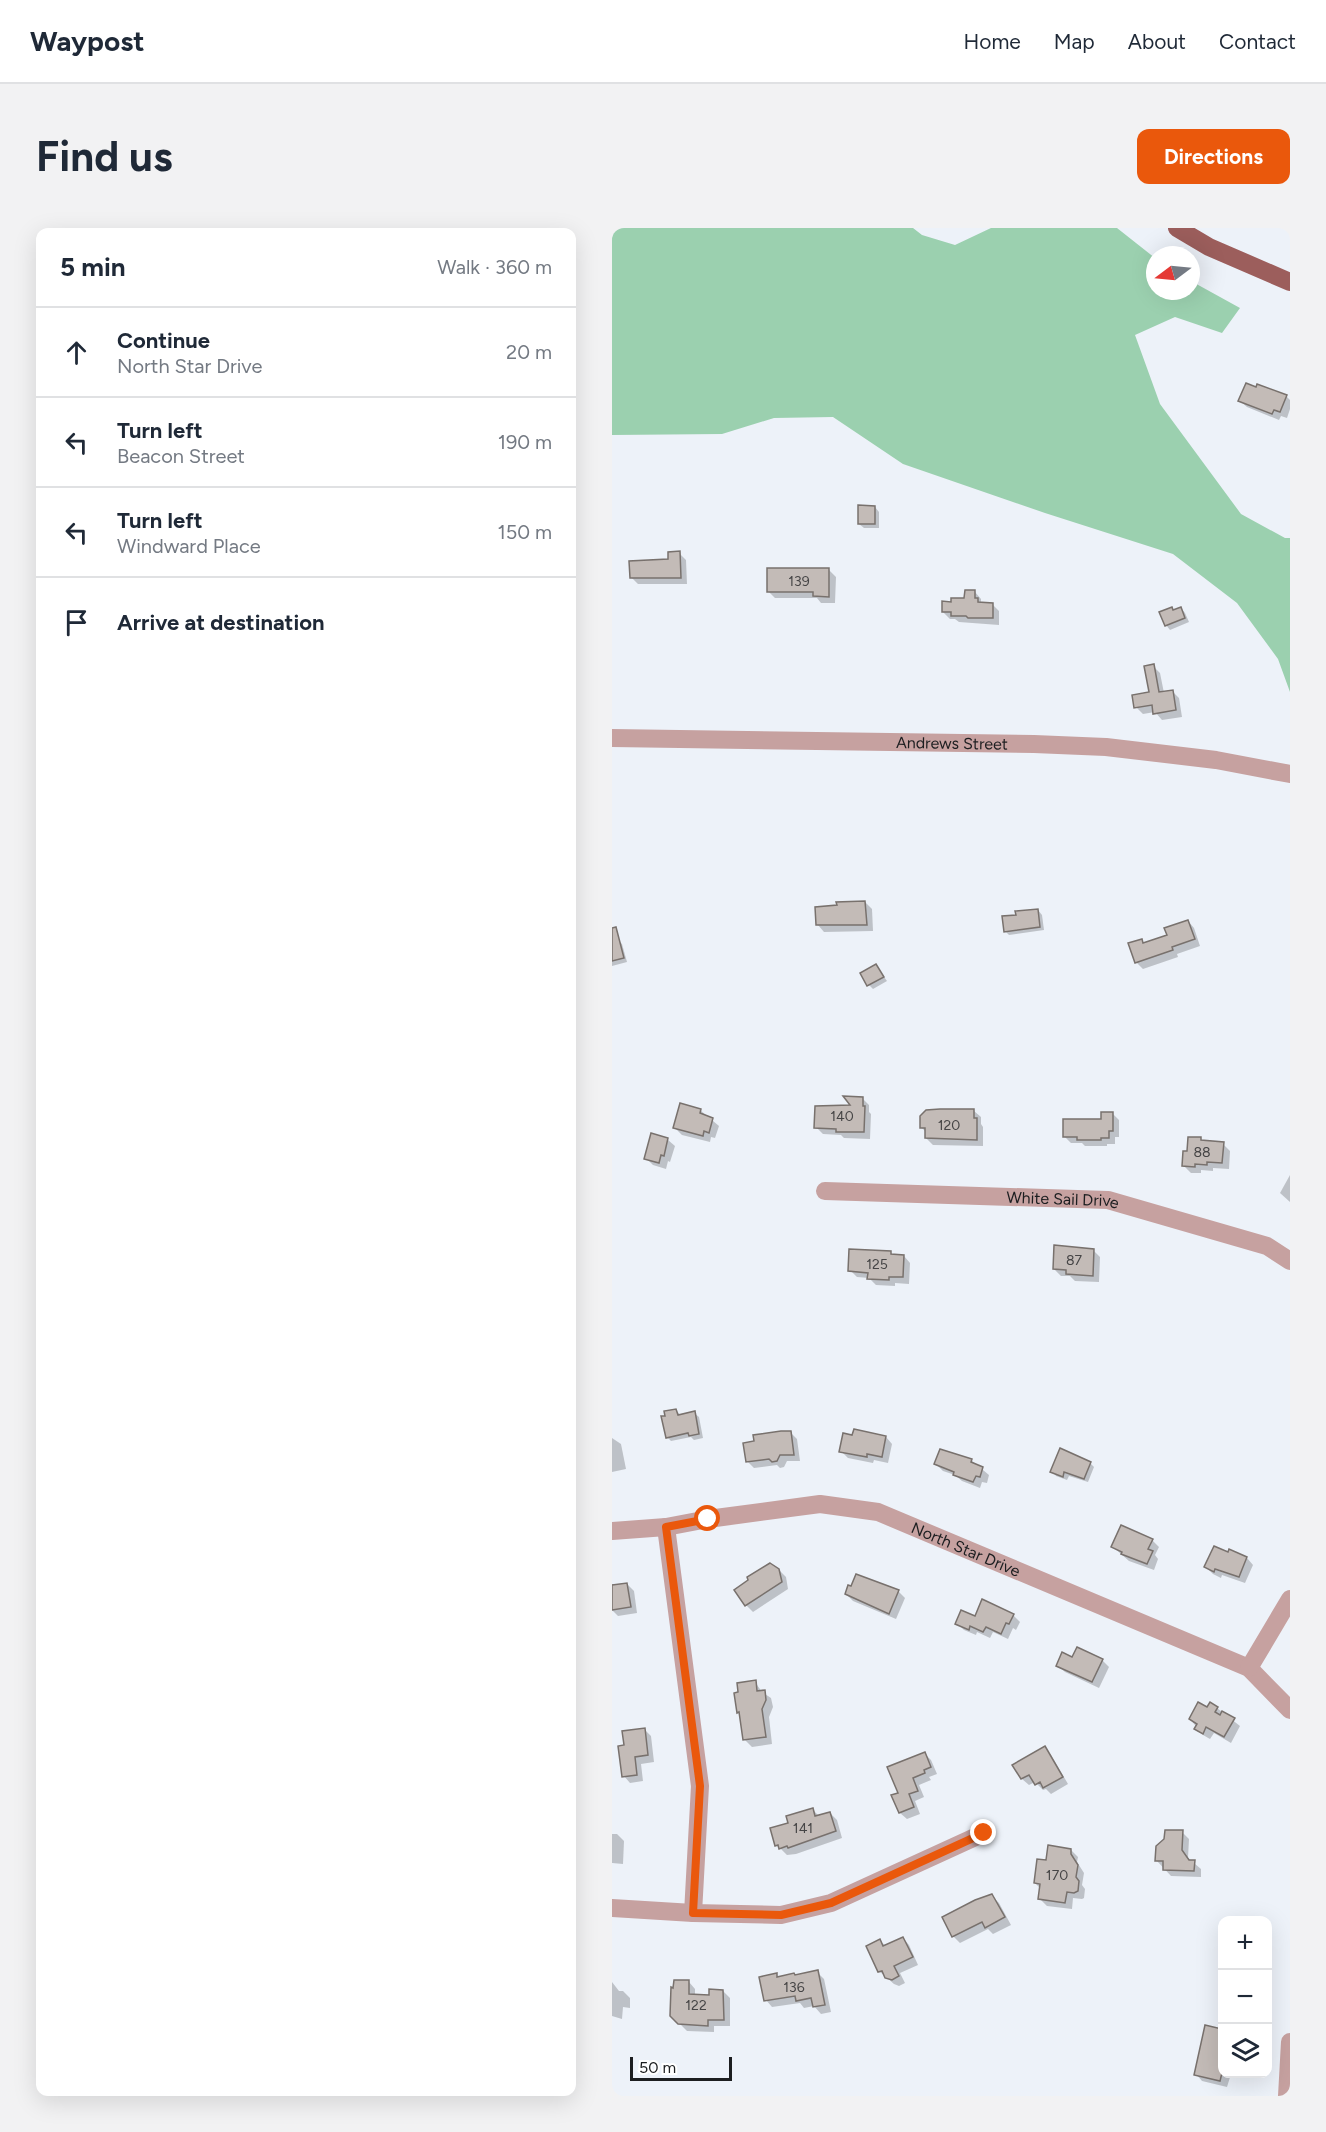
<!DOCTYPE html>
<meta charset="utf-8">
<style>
:root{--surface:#fff;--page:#f2f2f3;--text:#1f2937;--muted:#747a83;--line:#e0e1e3;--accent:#ea580c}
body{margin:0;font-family:Figtree,sans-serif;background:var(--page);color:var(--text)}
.controls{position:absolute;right:18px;bottom:18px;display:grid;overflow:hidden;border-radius:12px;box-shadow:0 6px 24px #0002}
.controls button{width:54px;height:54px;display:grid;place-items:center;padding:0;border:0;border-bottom:2px solid var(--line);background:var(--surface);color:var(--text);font:30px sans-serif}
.compass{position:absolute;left:534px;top:18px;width:54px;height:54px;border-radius:50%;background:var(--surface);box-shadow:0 6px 24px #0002;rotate:254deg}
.scale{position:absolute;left:18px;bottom:15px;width:102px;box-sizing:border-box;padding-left:6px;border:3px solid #1c1e20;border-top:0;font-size:16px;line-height:21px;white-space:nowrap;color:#1c1e20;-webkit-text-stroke:4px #fff;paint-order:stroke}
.stop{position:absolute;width:18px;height:18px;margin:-14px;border:4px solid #ea580c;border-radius:50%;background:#fff}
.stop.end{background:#ea580c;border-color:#fff;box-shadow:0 2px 6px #0008}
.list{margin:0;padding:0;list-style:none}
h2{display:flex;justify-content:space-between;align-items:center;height:78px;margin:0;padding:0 24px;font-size:26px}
h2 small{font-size:20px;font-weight:400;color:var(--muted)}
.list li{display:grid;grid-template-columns:39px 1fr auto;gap:18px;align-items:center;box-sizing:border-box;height:90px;padding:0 24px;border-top:2px solid var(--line)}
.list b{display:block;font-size:22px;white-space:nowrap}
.list p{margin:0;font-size:20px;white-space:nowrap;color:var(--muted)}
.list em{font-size:20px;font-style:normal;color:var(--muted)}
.icon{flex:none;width:33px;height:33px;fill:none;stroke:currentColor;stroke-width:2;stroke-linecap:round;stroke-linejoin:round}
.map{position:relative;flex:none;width:678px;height:1868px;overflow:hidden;border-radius:12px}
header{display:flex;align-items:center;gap:36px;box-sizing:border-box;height:84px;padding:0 30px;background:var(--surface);border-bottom:2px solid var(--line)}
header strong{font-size:28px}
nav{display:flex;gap:33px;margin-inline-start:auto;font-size:21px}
.intro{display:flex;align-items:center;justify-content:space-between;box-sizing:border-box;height:144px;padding:0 36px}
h1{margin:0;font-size:42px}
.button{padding:15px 27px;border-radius:12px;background:var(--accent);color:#fff;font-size:21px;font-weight:700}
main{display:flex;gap:36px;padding:0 36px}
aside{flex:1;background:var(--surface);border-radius:12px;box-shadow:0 6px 24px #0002}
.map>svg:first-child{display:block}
.green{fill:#9bd0af}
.shadow{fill:#0003}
.building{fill:#c3bbb7;stroke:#78716d;stroke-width:1.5}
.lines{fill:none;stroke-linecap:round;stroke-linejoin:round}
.minor{stroke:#c6a1a0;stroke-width:18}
.major{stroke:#9c5e5c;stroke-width:18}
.route{stroke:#ea580c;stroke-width:8}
.labels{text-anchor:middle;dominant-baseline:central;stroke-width:4.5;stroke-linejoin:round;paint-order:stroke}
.number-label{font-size:14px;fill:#464546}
.street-label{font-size:16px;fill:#1c1e20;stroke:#fff}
</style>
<header>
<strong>Waypost</strong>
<nav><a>Home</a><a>Map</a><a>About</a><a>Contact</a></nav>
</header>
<div class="intro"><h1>Find us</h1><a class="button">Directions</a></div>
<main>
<aside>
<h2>5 min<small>Walk · 360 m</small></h2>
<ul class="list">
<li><svg class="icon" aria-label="ahead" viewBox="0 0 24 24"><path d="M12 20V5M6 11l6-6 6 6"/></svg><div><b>Continue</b><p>North Star Drive</p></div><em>20 m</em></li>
<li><svg class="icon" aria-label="left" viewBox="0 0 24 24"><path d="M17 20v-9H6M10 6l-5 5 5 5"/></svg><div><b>Turn left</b><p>Beacon Street</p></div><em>190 m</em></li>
<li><svg class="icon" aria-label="left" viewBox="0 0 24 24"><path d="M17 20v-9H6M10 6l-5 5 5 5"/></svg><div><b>Turn left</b><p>Windward Place</p></div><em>150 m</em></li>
<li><svg class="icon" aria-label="arrive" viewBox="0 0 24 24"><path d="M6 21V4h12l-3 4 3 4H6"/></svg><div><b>Arrive at destination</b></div></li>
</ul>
</aside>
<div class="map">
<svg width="678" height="1868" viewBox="0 0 678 1868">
<rect width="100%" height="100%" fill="#edf2f9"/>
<!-- green -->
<polygon class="green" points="0,0 301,0 310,7 343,17 379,0 505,0 543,30 543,63 579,63 579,53 628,80 610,105 563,89 523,107 548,176 629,286 673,310 678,310 678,464 666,431 625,375 561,326 433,285 291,236 221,189 162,190 110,206 0,207"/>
<!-- shadow -->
<g class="shadow">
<polygon points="674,168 678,172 678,181 675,190 669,188 667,192 635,179 628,173"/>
<polygon points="263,279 267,284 267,300 252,300 247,296"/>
<polygon points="67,325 74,332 75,356 26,356 19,349 58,333"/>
<polygon points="217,342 224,349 223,375 209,375 205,370 163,370 156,363"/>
<polygon points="363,364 369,371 369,376 380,376 387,383 387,397 347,394 343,391 338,391 331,384 340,375 354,372"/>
<polygon points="559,380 562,383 569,380 573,385 577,394 558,402 554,397"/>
<polygon points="541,438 548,445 552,465 560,463 567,470 570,489 550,492 543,484 531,486 524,479 539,465"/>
<polygon points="253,674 260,681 261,703 212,704 206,697"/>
<polygon points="426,682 430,687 432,702 397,707 393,703 405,688"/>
<polygon points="576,693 582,700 588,718 565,726 566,729 531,741 524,734 529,712 533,716 557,708"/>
<polygon points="6,712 10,716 15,734 0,738 0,713"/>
<polygon points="264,738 275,753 261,761 257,757"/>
<polygon points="250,870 257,877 257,884 259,886 258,911 232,910 229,907 211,906 204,899 241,879"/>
<polygon points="88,882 107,898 103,910 99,909 98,914 70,907 63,900"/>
<polygon points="362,883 369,889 369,896 371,899 371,918 321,917 314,910 314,904 309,899"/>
<polygon points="500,885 507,892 507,909 503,909 503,916 495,916 495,918 473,918 470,915 459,915 452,908 491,893"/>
<polygon points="40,907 56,912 63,918 58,934 56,933 54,941 41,937 34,930"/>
<polygon points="588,911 592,914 611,916 618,923 617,941 601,940 601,943 589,942 589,945 579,945 572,938"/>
<polygon points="678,947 678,974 668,965"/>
<polygon points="481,1022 488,1029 487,1054 463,1053 458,1048 449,1048 442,1041"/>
<polygon points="279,1025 282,1028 292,1028 298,1035 297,1056 283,1055 283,1058 264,1057 257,1050 245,1049 238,1042"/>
<polygon points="64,1182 69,1188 82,1185 87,1189 91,1210 82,1212 79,1209 59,1213 55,1209 54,1189"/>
<polygon points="178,1204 185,1211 188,1233 175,1233 172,1239 168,1240 165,1237 142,1240 135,1233"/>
<polygon points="241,1208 274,1209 280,1216 276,1235 262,1232 261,1235 236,1230 229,1223"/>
<polygon points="0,1210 9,1216 14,1241 0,1244"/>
<polygon points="359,1232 377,1247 375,1255 370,1254 368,1260 350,1253 343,1247 331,1243 324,1236"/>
<polygon points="478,1235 482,1239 476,1254 457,1248 455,1252 444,1248 440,1243"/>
<polygon points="540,1312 547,1319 543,1327 546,1331 542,1342 517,1333 501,1319"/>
<polygon points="618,1323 635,1330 641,1337 633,1355 610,1347 609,1350 601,1346 594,1339 617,1326"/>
<polygon points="167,1342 174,1349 176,1361 141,1384 134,1377"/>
<polygon points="0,1356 15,1356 22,1363 25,1385 6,1388 0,1382"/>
<polygon points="286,1363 293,1370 284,1391 241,1373 234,1366"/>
<polygon points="401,1387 408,1394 404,1402 401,1400 396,1411 381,1404 378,1410 365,1404 364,1407 352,1402 345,1395 364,1390"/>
<polygon points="461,1431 490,1432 497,1439 487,1460 453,1444 446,1438"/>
<polygon points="143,1454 150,1464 159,1470 161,1479 157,1489 160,1516 140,1519 133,1512 129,1487 126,1484 128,1465"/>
<polygon points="605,1480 628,1498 619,1515 602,1505 598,1511 591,1507 578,1491 595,1481"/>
<polygon points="32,1501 39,1508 42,1534 29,1536 31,1553 18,1555 12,1548"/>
<polygon points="433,1520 439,1527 456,1556 439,1566 434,1561 431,1562 423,1554 417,1557 410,1551 402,1537"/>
<polygon points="313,1526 319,1532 325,1546 317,1549 319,1552 307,1557 312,1569 303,1573 308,1586 295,1591 288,1585 288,1565"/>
<polygon points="201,1582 207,1588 218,1585 225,1592 230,1610 184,1626 175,1627 165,1617 178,1596"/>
<polygon points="570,1604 577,1611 576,1630 589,1641 589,1649 559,1648 545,1633"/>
<polygon points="0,1606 5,1606 12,1613 11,1636 0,1635"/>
<polygon points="459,1622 466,1629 465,1634 472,1645 470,1657 473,1661 472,1670 470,1671 461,1670 460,1681 435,1678 428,1671 429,1661 423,1655 436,1634"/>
<polygon points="380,1668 387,1675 399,1697 381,1706 376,1701 348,1715 342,1709 332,1690"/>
<polygon points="291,1710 297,1717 306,1737 288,1745 293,1755 287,1758 282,1756 267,1743 268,1713 274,1718"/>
<polygon points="205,1744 212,1751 219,1784 209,1786 202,1778 192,1780 188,1775 160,1779 154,1772 164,1747 167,1750"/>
<polygon points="0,1754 7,1763 11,1763 18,1770 18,1780 11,1779 10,1791 0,1788"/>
<polygon points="77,1754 83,1761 83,1768 99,1768 111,1763 118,1770 118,1798 102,1798 102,1804 75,1803 67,1795"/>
<polygon points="595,1799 610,1803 610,1846 619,1846 615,1859 590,1853 584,1846"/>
</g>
<!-- building -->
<g class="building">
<polygon points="634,155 644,159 645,156 675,167 668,184 662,182 660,186 626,173"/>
<polygon points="246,277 263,278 263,296 246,296"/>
<polygon points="68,323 69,350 18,350 17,333 56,331 56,324"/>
<polygon points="155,340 217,340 217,369 201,368 201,364 155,364"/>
<polygon points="353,362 363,362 363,370 366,370 366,374 381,375 381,390 356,390 354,388 339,388 339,384 330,384 330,373 339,374 339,370 352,370"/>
<polygon points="560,379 561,382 569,379 573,390 553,398 547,384"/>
<polygon points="542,436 547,464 561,462 564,482 541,486 540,477 522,480 520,467 537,464 532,438"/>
<polygon points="253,673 255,697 204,697 203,679 225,677 224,674"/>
<polygon points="426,681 428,699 392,704 390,688 404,687 403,683"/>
<polygon points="576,692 583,711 560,719 561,722 523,735 516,715 530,711 531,715 555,707 552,700"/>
<polygon points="4,699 12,730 0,733 0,700"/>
<polygon points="264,736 272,749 255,758 248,745"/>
<polygon points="231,868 251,869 251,878 253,878 252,904 224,904 224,901 202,900 203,878 238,877"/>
<polygon points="68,875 89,881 88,885 101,890 97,905 92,903 91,908 61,900"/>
<polygon points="328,881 362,881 362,890 365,890 365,912 313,910 313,900 308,900 308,888 314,882"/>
<polygon points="489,884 501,884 501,903 497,903 497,910 489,910 489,912 465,912 465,909 451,909 451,891 489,891"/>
<polygon points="39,905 56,910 52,928 49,927 47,935 32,931"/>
<polygon points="576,909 589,909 589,912 612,914 610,935 595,934 595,937 583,936 583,939 570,938 571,923 575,923"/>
<polygon points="442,1017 482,1021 481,1048 454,1046 454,1042 441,1041"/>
<polygon points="237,1021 279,1023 279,1026 292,1027 291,1049 277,1049 277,1052 255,1051 256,1045 236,1043"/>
<polygon points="64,1181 66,1187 83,1183 87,1206 77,1208 76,1205 54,1210 49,1188 53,1188 52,1183"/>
<polygon points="242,1201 274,1208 270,1229 255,1226 255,1229 227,1224 231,1205 240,1207"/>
<polygon points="169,1203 179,1203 182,1227 168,1227 165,1233 160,1234 157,1231 134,1234 131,1215 142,1213 141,1207"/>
<polygon points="448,1220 479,1234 472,1251 452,1244 451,1249 438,1244"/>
<polygon points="328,1221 360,1231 359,1234 371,1239 368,1249 364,1248 361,1254 341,1247 342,1244 322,1236"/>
<polygon points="509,1297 541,1311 536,1321 541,1323 535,1336 509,1326 510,1324 499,1319"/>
<polygon points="602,1318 616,1324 617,1321 635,1329 627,1349 603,1341 602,1344 592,1339"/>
<polygon points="158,1335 167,1341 170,1354 133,1378 122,1362 136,1352 135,1349"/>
<polygon points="244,1346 287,1362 277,1386 233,1366 236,1357 239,1358"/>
<polygon points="15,1355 19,1379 0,1382 0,1357"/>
<polygon points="370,1371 402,1386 397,1396 394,1395 389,1406 374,1399 371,1404 358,1398 357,1402 343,1396 349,1382 363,1388"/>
<polygon points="465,1419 491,1431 480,1454 444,1438 450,1424 460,1429"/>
<polygon points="144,1452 145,1463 153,1462 154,1472 150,1481 154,1509 131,1512 127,1484 125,1485 122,1465 126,1464 125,1455"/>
<polygon points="586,1474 595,1479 598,1474 606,1479 603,1484 608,1487 610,1483 623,1490 612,1509 594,1499 591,1506 582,1501 585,1496 577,1491"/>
<polygon points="33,1500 36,1527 23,1529 25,1547 10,1549 6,1518 12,1517 10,1503"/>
<polygon points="433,1518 451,1549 431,1560 428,1554 423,1557 417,1547 409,1551 400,1537"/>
<polygon points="313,1524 319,1539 312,1542 313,1545 301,1550 306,1563 297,1566 302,1579 287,1585 279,1567 286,1565 275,1539"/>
<polygon points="201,1580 203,1588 218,1584 224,1603 176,1620 175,1618 167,1621 166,1617 163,1618 158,1600 176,1595 174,1588"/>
<polygon points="553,1602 571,1602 570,1622 577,1632 583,1632 582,1643 551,1642 551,1633 543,1633 544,1618 552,1611"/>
<polygon points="436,1617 459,1621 459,1626 466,1637 464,1649 467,1653 466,1663 462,1665 455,1664 453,1675 426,1671 428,1656 422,1655 425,1631 434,1632"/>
<polygon points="380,1666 393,1689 373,1700 370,1694 340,1709 330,1689 363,1672"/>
<polygon points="291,1709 301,1729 282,1738 287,1748 280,1752 273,1750 270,1743 266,1744 254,1718 268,1711 271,1718"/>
<polygon points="206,1742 213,1777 201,1779 199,1770 184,1773 183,1768 152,1773 147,1749 165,1745 165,1749 182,1745 183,1747"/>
<polygon points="62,1752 77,1752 77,1766 97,1767 97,1761 111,1762 112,1792 96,1792 96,1798 66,1796 58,1788 59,1759 61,1760"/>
<polygon points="593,1797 610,1801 610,1845 608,1853 582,1847"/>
</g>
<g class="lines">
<!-- minor -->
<g class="minor">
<path id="s1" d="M0 510 422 516 494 519 604 532 678 546"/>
<path id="s2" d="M213 963 496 972 655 1018 678 1033"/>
<polyline points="54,1299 88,1558 81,1685"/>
<path id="s3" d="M0 1303 54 1299 96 1291 208 1276 266 1284 637 1440 678 1482"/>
<polyline points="637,1440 678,1371"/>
<polyline points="0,1680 81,1685 169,1687 219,1675 372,1605"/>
<polyline points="675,1868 678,1814"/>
</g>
<!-- major -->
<polyline class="major" points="565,0 597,19 678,54"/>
</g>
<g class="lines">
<!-- route -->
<polyline class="route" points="96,1291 54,1299 88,1558 81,1685 169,1687 219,1675 372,1605"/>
</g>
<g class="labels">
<!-- number labels -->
<g class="number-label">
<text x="187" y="353">139</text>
<text x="230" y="888">140</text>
<text x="337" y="897">120</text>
<text x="590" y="924">88</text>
<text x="462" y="1032">87</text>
<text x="265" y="1036">125</text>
<text x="191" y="1600">141</text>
<text x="445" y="1647">170</text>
<text x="182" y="1759">136</text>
<text x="84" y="1777">122</text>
</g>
<!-- street labels -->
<g class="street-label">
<text stroke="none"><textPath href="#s1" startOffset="340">Andrews Street</textPath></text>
<text stroke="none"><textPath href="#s2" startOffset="238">White Sail Drive</textPath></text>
<text stroke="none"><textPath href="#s3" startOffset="364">North Star Drive</textPath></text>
</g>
</g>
</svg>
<div class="controls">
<button>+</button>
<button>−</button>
<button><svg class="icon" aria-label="layers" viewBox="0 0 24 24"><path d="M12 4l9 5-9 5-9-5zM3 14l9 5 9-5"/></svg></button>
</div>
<svg class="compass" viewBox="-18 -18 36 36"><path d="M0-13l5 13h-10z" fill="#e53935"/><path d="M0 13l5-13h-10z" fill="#747a83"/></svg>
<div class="scale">50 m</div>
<div class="stop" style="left:96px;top:1291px"></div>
<div class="stop end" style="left:372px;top:1605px"></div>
</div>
</main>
